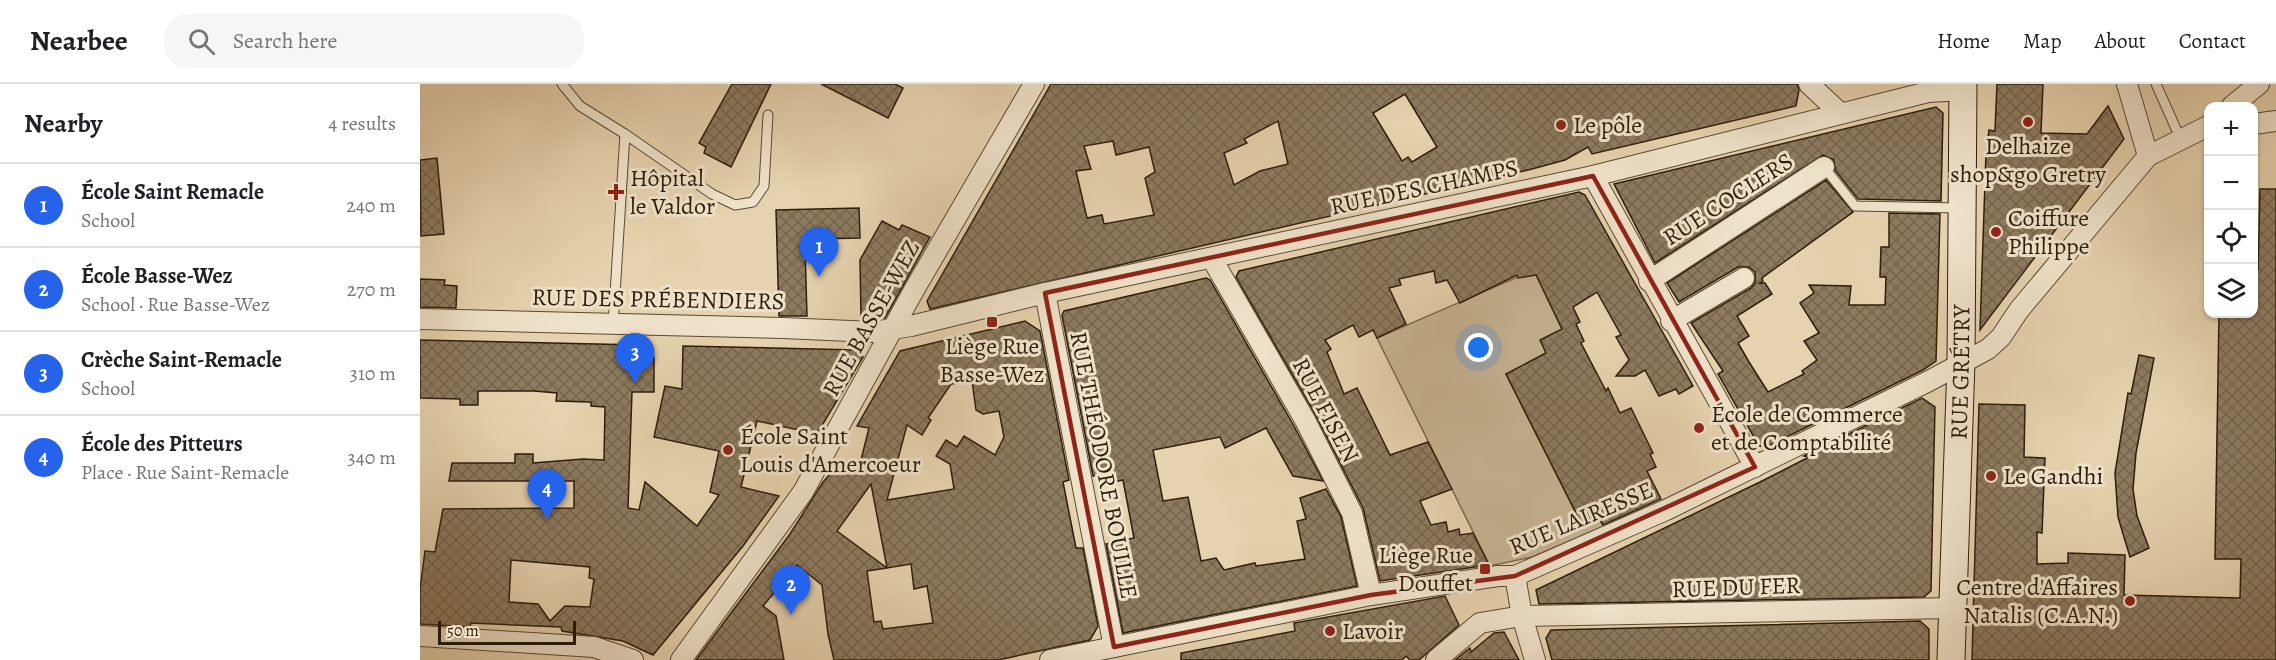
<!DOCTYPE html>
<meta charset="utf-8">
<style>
:root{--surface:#fff;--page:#f6f6f6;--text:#202124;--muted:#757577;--line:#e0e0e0;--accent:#2563eb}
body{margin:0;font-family:Alegreya,serif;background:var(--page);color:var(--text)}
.controls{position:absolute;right:18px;top:18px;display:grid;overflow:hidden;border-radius:12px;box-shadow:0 2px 4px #0004}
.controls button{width:54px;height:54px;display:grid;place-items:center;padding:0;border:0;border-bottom:2px solid var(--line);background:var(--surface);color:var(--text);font:30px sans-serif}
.scale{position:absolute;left:18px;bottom:15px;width:138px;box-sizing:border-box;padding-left:6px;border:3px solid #2d1d0b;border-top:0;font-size:16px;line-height:21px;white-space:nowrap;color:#2d1d0b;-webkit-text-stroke:4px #efe2ca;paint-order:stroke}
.you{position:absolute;left:1059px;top:264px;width:21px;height:21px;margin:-15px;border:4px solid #fff;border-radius:50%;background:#1a73e8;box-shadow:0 0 0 9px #1a73e833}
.badge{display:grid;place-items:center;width:39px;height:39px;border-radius:50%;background:var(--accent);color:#fff;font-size:20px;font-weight:700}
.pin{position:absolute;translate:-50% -50px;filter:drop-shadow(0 2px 3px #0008)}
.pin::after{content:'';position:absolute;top:32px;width:21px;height:18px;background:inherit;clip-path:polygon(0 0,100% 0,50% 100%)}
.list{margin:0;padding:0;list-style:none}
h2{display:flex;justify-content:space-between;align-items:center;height:78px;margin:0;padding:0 24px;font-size:26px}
h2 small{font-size:20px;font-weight:400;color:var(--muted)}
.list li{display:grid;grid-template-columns:39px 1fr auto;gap:18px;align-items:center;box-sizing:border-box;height:84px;padding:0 24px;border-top:2px solid var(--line)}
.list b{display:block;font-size:22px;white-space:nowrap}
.list p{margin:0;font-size:20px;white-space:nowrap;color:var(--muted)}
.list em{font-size:20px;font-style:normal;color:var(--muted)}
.icon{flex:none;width:33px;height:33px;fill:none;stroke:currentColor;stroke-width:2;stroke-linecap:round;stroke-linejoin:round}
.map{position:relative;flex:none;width:1856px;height:576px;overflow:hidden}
header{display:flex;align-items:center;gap:36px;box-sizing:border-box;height:84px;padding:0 30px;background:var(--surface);border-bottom:2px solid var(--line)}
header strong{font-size:28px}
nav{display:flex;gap:33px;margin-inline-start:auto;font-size:21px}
.search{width:420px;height:54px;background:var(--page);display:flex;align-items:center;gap:15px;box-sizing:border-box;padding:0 21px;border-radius:24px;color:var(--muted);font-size:22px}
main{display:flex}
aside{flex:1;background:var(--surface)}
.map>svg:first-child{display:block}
.green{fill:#c7b392;stroke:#7a684e;stroke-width:1.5}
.building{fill:url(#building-cross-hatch);stroke:#2d1d0b;stroke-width:1.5;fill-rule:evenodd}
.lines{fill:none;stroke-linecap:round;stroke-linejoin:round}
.lane-casing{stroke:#5b4a34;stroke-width:11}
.street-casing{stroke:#5b4a34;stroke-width:22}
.secondary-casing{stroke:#2d1d0b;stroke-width:29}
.lane{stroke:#efe2ca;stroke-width:9}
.street{stroke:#efe2ca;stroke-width:20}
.secondary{stroke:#efe2ca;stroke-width:27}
.marked{fill:none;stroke:#8f2418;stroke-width:4.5;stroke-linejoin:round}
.poi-dot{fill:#8f2418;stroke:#efe2ca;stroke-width:2}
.labels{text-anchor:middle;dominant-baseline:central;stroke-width:6;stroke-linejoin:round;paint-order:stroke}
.poi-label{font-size:24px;fill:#2d1d0b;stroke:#efe2ca;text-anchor:start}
.street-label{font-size:24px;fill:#2d1d0b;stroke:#efe2ca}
</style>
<header>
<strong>Nearbee</strong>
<div class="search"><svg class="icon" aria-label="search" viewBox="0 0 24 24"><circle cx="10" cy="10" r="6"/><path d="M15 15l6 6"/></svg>Search here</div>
<nav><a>Home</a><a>Map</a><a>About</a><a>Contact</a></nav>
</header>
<main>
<aside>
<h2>Nearby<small>4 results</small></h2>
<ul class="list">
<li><span class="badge">1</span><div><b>École Saint Remacle</b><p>School</p></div><em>240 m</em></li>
<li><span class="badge">2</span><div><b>École Basse-Wez</b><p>School · Rue Basse-Wez</p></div><em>270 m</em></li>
<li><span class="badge">3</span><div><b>Crèche Saint-Remacle</b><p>School</p></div><em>310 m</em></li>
<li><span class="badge">4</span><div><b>École des Pitteurs</b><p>Place · Rue Saint-Remacle</p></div><em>340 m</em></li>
</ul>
</aside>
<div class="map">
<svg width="1856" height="576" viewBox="0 0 1856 576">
<defs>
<pattern id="building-cross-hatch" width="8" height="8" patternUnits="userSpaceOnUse" patternTransform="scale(1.5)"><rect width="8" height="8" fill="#8d7b60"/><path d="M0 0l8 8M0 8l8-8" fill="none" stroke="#74644d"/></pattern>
</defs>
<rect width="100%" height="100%" fill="#e6d2ae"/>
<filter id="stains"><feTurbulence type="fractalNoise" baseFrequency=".00333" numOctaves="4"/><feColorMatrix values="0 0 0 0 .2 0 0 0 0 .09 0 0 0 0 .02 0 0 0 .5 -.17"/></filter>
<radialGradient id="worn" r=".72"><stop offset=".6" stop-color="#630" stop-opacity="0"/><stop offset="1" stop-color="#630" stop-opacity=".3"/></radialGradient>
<!-- green -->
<polygon class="green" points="1114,186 1142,245 1126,269 1086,290 1161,439 1177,431 1184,443 1112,473 1070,482 957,254"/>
<!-- building -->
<g class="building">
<polygon points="312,0 351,0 311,83 284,69 286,63 279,59"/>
<polygon points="401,0 475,0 483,4 468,34"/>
<path d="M631 0H1377L1379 6 1376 22 1172 70 1168 63 1145 76 1112 85 510 225 507 217ZM985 10 1017 63 992 78 988 73 982 77 953 29ZM858 37 868 80 840 87 814 101 804 69 827 59 824 55ZM693 57 696 71 729 63 735 88 725 94 734 131 684 140 682 131 667 134 656 87 671 85 664 62Z"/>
<polygon points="1577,0 1623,0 1621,49 1667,50 1688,22 1704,55 1560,246 1566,68 1569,46 1575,47"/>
<polygon points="1516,23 1523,29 1521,117 1438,115 1415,86 1414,76 1403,71 1235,179 1194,100"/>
<polygon points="17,74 24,150 1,152 0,76"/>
<polygon points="1406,96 1433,128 1342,194 1343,197 1340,199 1345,199 1352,210 1317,232 1329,252 1318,259 1329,278 1348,308 1384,290 1382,287 1397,276 1384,257 1399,249 1380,219 1394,209 1389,201 1431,202 1429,221 1465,221 1466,193 1460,193 1461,163 1469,163 1469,129 1520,130 1516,277 1503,286 1346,363 1339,362 1298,290 1303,287 1271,239 1331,204 1335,199 1335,188 1329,183 1318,183 1259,218 1247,199"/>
<polygon points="1840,105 1856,105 1856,576 1552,576 1559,320 1605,321 1604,373 1625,374 1622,449 1617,448 1617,480 1648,479 1648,469 1705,471 1704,511 1820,514 1821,475 1795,475 1799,230 1833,230 1833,186 1838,186"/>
<polygon points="1159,108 1165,111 1273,302 1259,310 1256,305 1239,312 1225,286 1215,292 1196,292 1209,276 1196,253 1201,251 1177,208 1153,223 1160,238 1156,240 1164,257 1161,259 1186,307 1188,304 1200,329 1211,324 1233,369 1230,370 1236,383 1227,387 1241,415 1183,441 1177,431 1161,439 1086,290 1126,269 1120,256 1142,245 1116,191 1098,194 1097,191 1040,219 1027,196 1016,199 1014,187 979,195 981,201 969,204 986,240 957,254 953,246 939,253 933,241 905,256 911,265 907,268 924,310 937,304 970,371 1008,358 1032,405 1000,417 1011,441 1026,438 1028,448 1039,445 1040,451 1053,449 1069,481 960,497 943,424 895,330 816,193 819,187"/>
<polygon points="439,124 440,154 392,155 392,164 385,164 387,232 359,232 356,126"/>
<polygon points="462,137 479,146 482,141 510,153 465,234 441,233 440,176"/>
<polygon points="786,194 790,196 874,342 903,397 873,392 846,344 805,364 800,353 733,366 743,417 768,413 781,477 796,474 804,486 835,479 836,482 885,475 877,437 886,435 880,414 906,405 921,433 937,502 703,549 686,460 714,454 703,396 693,398 691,388 673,392 642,231 644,227"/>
<polygon points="0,195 25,196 24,201 37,202 36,224 0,223"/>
<path d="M605 237 620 247 649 396 643 398 656 464H663L678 542 670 556 578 576H414L408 550 402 501 377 481 343 522 356 532 364 576H276L370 450 403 398 422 377 438 388 449 344 437 342 480 267ZM552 297 556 326 563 330 579 327 584 353 575 371 544 352 537 363 526 356 516 372 530 380 534 405 467 416 487 341 502 351 511 336 508 334 531 300ZM451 400 467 484 491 480 494 505 507 502 513 539 463 545 461 537 454 538 447 487 467 484 417 447Z"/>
<path d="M0 256 220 261 219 273H234V308H212L208 424 219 426 225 398 277 442 299 411 290 408 299 367 234 353 245 302 262 305 263 262 438 266 443 273 397 350 337 337 321 403 359 412 323 462 233 571 203 557 142 547 141 543 51 539 50 543 0 540V505L5 467 15 468 23 425 154 424V397H29L32 379H95V370H113V379L163 375 184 376 185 323 171 322V318L136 317 137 309 114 307H58V321H40V315L0 314ZM91 476 170 483 169 494 174 495 170 523 145 522 130 537 118 520 89 518Z"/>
<polygon points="1719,271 1734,274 1716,369 1713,405 1717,432 1729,464 1710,473 1698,433 1695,389 1708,309 1711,310"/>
<polygon points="1502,314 1515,323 1511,507 1504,513 1119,520 1116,506 1340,398 1389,373 1384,372"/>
<polygon points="1025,512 1039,541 999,576 990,576 986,572 982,576 761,576 761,569 875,547 874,539"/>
<polygon points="1500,537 1509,545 1509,576 1132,576 1126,554 1131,546"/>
<polygon points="1084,548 1099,576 1035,576 1050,564 1051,568 1074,549"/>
</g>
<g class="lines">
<!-- lane casing -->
<g class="lane-casing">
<g id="lane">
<polyline points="142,0 160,22 205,50"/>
<polyline points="1736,0 1761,56"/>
<polyline points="1404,83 1435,122 1539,124"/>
<polyline points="193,242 205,50 292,110 315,121 333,118 344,102 348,31"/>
</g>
</g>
<!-- street casing -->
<g class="street-casing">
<g id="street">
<polyline points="1389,0 1420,29"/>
<polyline points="1707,0 1728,72"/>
<polyline points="1812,22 1839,0"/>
<polyline points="1834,40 1856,37"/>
<polyline points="1173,92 1335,383"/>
<polyline points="792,175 885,336 932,429 951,511"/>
<polyline points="1229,197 1404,83"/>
<polyline points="625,209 694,563"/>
<polyline points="0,235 363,244 453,248 491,242 625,209 1173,92 1508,8 1543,6"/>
<polyline points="1251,237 1324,194"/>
<polyline points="1095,492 1102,532 1115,576"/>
<polyline points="0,552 174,563 213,576"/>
<polyline points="261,576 383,408 494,206 614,0"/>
<polyline points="630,576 951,511 1078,492 1095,492 1246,426 1509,297 1568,265 1581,253 1599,226 1728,72 1788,42"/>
<polyline points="1016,576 1060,539 1102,532 1532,524"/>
</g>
</g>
<!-- secondary casing -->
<g class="secondary-casing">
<g id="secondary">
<path id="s1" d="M1531 576 1541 278 1543 0"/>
</g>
</g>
<!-- lane -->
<use href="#lane" class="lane"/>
<!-- street -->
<use href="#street" class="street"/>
<!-- secondary -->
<use href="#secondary" class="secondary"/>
</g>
<!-- marked area -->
<path class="marked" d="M1173 92 1335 383 1095 492 951 511 694 563 625 209Z"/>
<!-- markers -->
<g class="poi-dot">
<circle cx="1608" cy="38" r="6"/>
<circle cx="1141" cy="41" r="6"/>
<path d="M193 99h6v6h6v6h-6v6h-6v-6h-6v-6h6z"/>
<circle cx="1576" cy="148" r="6"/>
<rect x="566" y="232" width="12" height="12" rx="3"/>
<circle cx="1279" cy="344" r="6"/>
<circle cx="308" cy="366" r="6"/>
<circle cx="1571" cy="392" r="6"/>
<rect x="1059" y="479" width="12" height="12" rx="3"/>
<circle cx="1710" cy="517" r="6"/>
<circle cx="910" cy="547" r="6"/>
</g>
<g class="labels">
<!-- poi labels -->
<g class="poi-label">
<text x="1153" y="41">Le pôle</text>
<text x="1608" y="62" text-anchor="middle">Delhaize<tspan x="1608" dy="28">shop&amp;go Gretry</tspan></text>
<text x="210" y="94">Hôpital<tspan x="210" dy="28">le Valdor</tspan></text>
<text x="1588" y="134">Coiffure<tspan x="1588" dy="28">Philippe</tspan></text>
<text x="572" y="262" text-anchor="middle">Liège Rue<tspan x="572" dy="28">Basse-Wez</tspan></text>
<text x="1291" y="330">École de Commerce<tspan x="1291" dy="28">et de Comptabilité</tspan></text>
<text x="320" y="352">École Saint<tspan x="320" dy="28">Louis d'Amercoeur</tspan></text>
<text x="1583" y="392">Le Gandhi</text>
<text x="1053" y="471" text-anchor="end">Liège Rue<tspan x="1053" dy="28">Douffet</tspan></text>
<text x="1698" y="503" text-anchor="end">Centre d'Affaires<tspan x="1698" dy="28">Natalis (C.A.N.)</tspan></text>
<text x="922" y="547">Lavoir</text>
</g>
<!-- street labels -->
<g class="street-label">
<text transform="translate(1004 103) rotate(-12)">RUE DES CHAMPS</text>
<text transform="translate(1308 115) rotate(-33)">RUE COCLERS</text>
<text transform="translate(238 215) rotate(1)">RUE DES PRÉBENDIERS</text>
<text transform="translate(451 234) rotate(-61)">RUE BASSE-WEZ</text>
<text stroke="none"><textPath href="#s1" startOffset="288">RUE GRÉTRY</textPath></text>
<text transform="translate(906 326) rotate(62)">RUE FISEN</text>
<text transform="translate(684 381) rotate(79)">RUE THÉODORE BOUILLE</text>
<text transform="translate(1161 434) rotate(-23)">RUE LAIRESSE</text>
<text transform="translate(1316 503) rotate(-2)">RUE DU FER</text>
</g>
</g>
<rect width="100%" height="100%" filter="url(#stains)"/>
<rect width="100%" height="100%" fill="url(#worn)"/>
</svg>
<div class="controls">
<button>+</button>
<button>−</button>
<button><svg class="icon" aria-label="locate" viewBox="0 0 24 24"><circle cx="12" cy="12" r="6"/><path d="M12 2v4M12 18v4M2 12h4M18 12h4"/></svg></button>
<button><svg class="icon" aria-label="layers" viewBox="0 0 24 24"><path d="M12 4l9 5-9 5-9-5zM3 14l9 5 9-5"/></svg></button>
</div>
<div class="scale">50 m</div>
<div class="you"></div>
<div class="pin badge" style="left:399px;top:193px">1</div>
<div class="pin badge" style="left:371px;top:531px">2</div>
<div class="pin badge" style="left:215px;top:299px">3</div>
<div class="pin badge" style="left:127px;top:435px">4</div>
</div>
</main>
